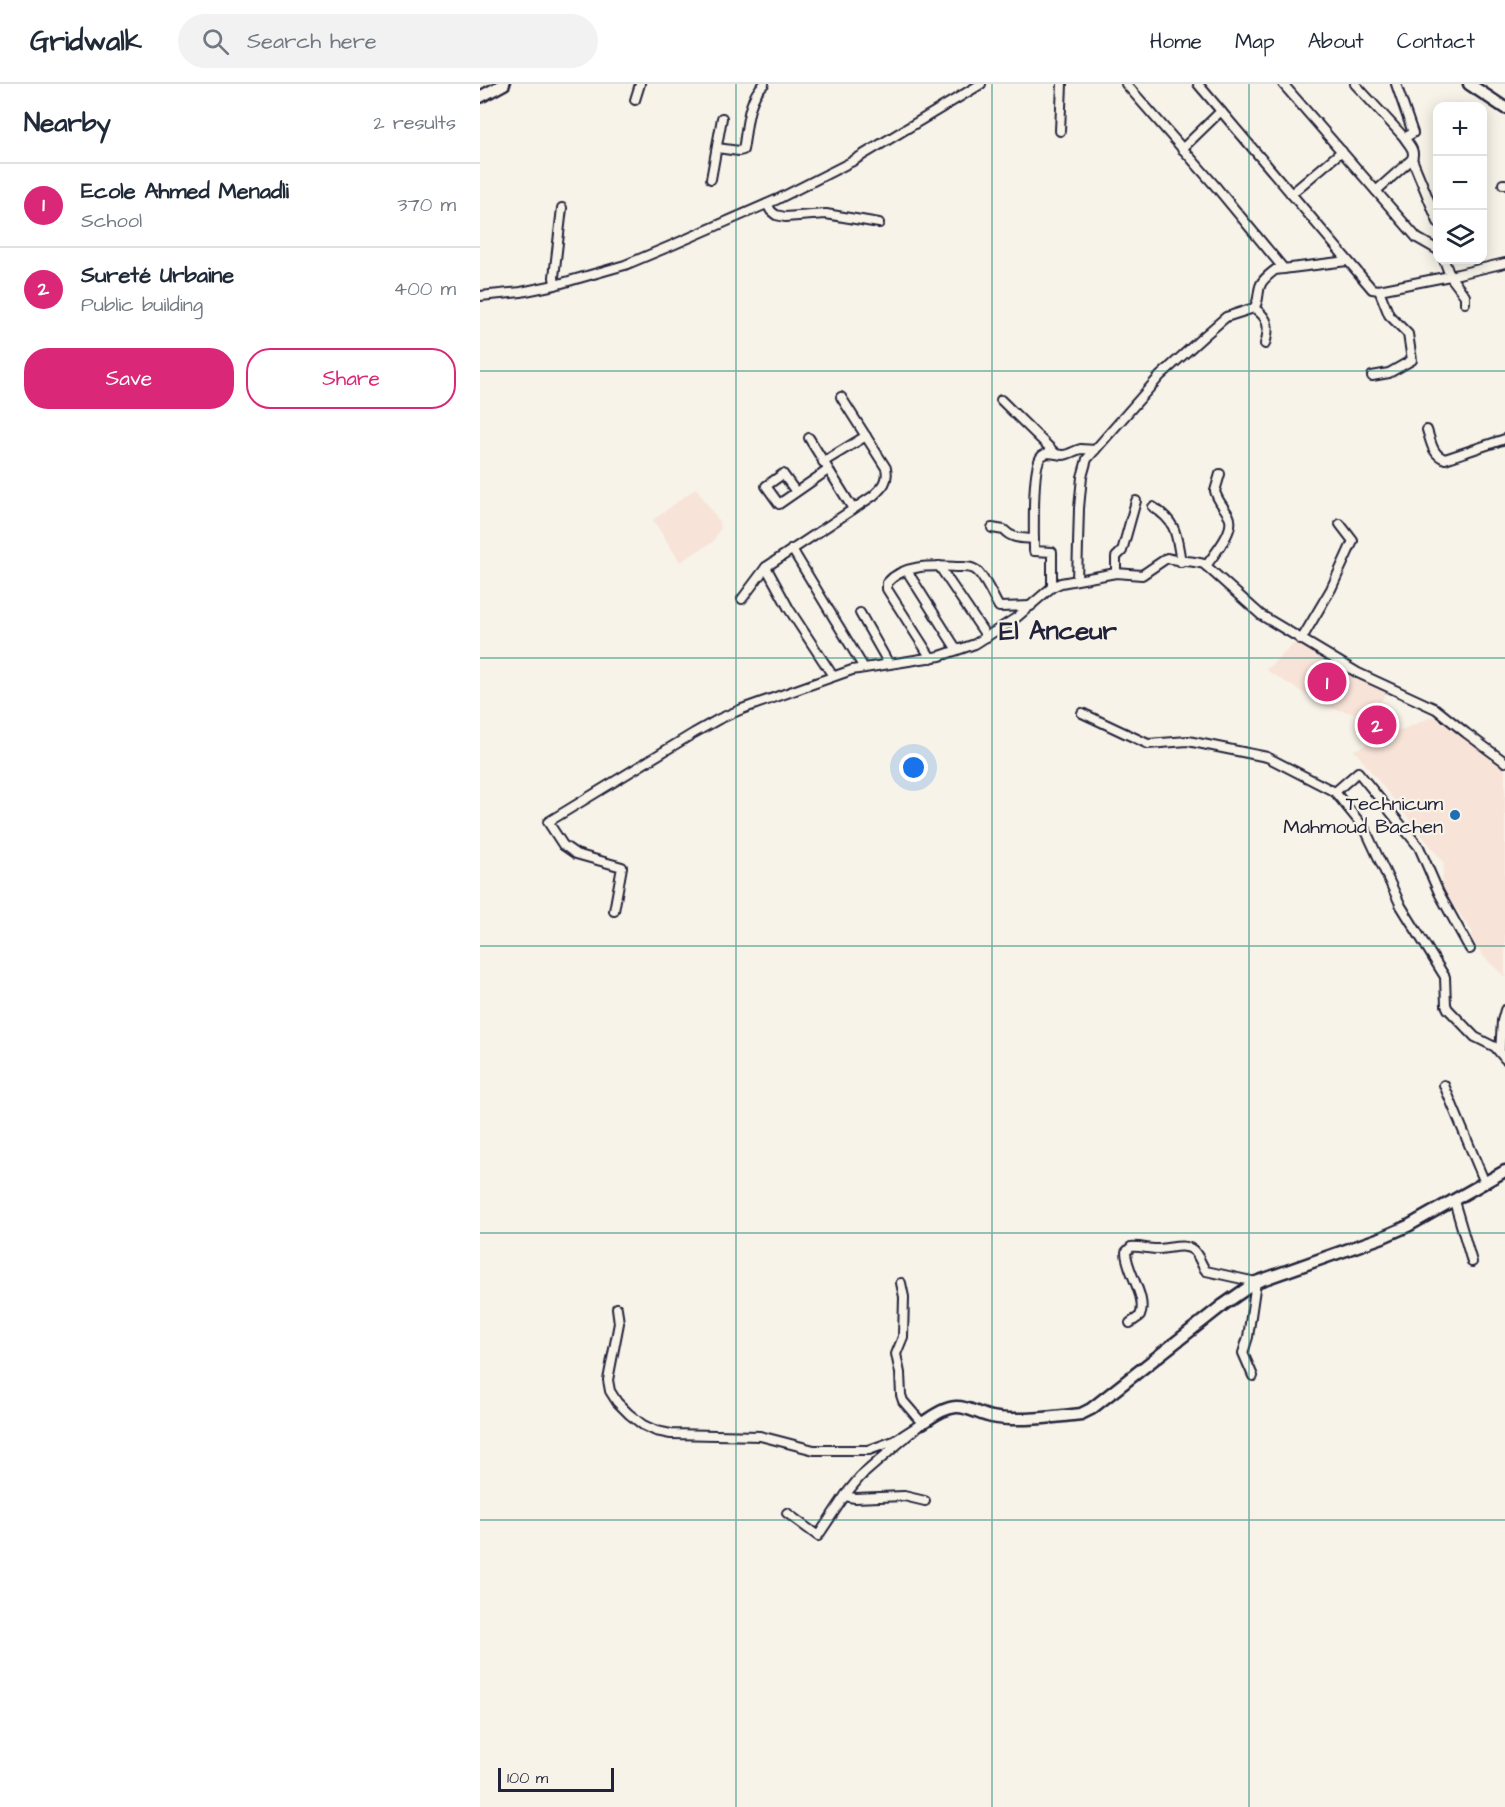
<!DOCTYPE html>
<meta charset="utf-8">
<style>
:root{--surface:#fff;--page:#f2f2f3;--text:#1f2937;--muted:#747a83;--line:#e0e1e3;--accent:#db2777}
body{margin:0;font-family:"Architects Daughter",sans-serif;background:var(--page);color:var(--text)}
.controls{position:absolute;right:18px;top:18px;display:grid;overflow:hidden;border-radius:12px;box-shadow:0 3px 15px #0003}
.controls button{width:54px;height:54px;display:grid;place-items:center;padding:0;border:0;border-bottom:2px solid var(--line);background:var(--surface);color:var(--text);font:30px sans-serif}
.scale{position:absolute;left:18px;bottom:15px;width:116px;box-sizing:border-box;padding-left:6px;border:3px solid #22223b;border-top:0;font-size:16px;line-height:21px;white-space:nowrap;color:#22223b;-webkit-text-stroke:4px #f7f3e8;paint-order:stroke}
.you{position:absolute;left:434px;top:684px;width:21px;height:21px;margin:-15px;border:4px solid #fff;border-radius:50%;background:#1a73e8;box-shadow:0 0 0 9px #1a73e833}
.badge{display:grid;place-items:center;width:39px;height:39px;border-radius:50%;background:var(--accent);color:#fff;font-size:20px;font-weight:700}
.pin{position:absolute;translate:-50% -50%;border:3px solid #fff;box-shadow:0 2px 6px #0006}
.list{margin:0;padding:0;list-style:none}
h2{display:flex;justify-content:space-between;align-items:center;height:78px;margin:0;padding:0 24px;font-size:26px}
h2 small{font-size:20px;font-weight:400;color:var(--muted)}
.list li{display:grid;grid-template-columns:39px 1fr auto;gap:18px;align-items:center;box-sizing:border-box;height:84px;padding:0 24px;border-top:2px solid var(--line)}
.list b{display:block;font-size:22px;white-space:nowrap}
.list p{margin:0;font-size:20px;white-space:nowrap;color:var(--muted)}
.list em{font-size:20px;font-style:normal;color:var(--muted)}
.actions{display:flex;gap:12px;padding:18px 24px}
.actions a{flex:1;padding:14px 0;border:2px solid var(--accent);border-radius:24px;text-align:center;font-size:21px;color:var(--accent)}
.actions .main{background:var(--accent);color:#fff}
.icon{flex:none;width:33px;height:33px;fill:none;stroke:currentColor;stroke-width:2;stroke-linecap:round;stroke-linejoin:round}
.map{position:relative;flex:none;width:1025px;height:1723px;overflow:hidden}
header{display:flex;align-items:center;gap:36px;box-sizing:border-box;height:84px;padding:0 30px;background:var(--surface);border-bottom:2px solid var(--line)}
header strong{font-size:28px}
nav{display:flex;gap:33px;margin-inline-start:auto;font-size:21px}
.search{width:420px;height:54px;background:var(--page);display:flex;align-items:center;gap:15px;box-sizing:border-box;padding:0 21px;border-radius:33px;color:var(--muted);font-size:22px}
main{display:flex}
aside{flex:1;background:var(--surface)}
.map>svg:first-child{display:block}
.built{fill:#f8e3d8}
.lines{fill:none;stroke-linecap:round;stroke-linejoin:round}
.minor-casing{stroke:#22223b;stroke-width:12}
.tertiary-casing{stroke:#22223b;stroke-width:15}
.minor{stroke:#f7f3e8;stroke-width:8}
.tertiary{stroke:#f7f3e8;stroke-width:10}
.grid{fill:none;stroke:#0f766e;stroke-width:1.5;stroke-opacity:0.55}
.poi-dot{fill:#1f6fb2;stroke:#f7f3e8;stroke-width:2}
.labels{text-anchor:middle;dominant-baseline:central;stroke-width:4.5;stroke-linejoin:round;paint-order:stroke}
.poi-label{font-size:20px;fill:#22223b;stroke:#f7f3e8;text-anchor:end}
.district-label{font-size:26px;font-weight:bold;fill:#22223b;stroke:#f7f3e8}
</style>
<header>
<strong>Gridwalk</strong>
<div class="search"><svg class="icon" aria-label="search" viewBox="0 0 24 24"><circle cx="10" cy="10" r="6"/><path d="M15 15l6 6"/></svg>Search here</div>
<nav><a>Home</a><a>Map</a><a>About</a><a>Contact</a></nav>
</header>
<main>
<aside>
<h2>Nearby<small>2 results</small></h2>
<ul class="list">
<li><span class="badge">1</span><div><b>Ecole Ahmed Menadli</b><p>School</p></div><em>370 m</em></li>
<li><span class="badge">2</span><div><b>Sureté Urbaine</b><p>Public building</p></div><em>400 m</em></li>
</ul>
<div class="actions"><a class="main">Save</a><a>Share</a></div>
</aside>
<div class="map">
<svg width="1025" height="1723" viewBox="0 0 1025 1723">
<rect width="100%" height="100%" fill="#f7f3e8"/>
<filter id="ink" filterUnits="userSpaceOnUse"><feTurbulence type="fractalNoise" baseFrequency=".0167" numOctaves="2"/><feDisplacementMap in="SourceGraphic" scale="12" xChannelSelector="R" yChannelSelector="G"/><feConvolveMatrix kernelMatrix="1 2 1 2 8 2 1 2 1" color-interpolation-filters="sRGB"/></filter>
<g filter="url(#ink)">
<!-- built -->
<g class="built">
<polygon points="216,404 238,436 241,443 233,458 200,478 173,436"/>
<polygon points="817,557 869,588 907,607 894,629 883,631 858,626 845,622 786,586"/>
<polygon points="959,630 965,638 1025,683 1025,893 1003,872 990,852 993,849 962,804 964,779 874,666"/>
</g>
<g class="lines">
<!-- minor casing -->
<g class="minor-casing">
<g id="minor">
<polyline points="646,0 737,104 804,185"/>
<polyline points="718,0 892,205 899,206 970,192 1025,179"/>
<polyline points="803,0 937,154 958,166"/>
<polyline points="875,0 922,51 926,53 933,49 916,0"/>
<polyline points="155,16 160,0"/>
<polyline points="580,47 582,0"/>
<path d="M237 64 259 67 263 66C267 45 267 15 284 0"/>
<polyline points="702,65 741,27"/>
<polyline points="932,75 958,138"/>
<polyline points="231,95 242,34"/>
<polyline points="1023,100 1025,100"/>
<path d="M896 107 932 75C936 66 928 60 923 52"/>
<polyline points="811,110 862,67"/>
<polyline points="287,120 291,127 296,131 305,133 346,130 399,139"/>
<polyline points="964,176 970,192 985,212 985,219"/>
<polyline points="75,201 74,193 82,124"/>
<polyline points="0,212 41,208 75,201 145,181 188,163 298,115 371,78 501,0"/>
<path d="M774 224C789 234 790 243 785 260"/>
<polyline points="892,292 909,289 932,276 928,250 909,231 899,206"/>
<polyline points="521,316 575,369"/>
<path d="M947 346C951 357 952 371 965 375L1025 355"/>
<polyline points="329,354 373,425"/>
<polyline points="343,378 386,352"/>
<polyline points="316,408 303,390 286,402 299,420 348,386"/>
<path d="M673 423C698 439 696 451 701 478"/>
<path d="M512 444 524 446C532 455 542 454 554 455"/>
<polyline points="312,465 384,584"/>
<polyline points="459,482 507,553"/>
<path d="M726 482C734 470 756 446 749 432 744 423 737 416 735 407L740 390"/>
<polyline points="286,483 309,525 353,592"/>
<polyline points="427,487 477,566"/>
<polyline points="636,489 636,473 642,467 656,417"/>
<path d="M597 496 599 424 602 393 607 375 680 292 724 252 746 233 774 224C780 217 777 208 781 200 784 194 790 190 795 186L867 177"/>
<path d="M572 503V468L554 467C554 450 552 383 561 373 567 366 576 371 583 371 589 371 595 366 601 365 605 365 611 366 615 366"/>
<path d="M262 515 286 483 393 412C403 403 409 397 406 384L361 313"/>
<polyline points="380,529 409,580"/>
<polyline points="821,556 851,505 873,457 860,440"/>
<path d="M451 574 407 505V499C424 479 455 482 478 483 484 483 492 482 497 487 505 494 513 513 519 523L551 522"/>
<polyline points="602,629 668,660 708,657 787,673 855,708"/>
<path d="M134 827 142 783 96 770 83 761 68 738 214 649 239 635 262 625 372 586 460 572 495 560 536 534 572 503 581 499 636 489 662 491 687 474C701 478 711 476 724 480L781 531 878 589 956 625 986 649 1025 678"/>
<polyline points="990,865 959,809 939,763 878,688 855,708 885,745 921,822 965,893 966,921 968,925 995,953 1015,963 1025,975"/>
<polyline points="1020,968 1022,937 1025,926"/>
<polyline points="964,1001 1005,1099"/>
<polyline points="974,1117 992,1178"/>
<polyline points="421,1199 424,1213 423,1253 416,1270 420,1289 421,1311 423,1317 442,1339"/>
<polyline points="137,1224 139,1239 128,1296 130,1307 137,1318 149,1330 163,1341 176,1347 191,1350 280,1352 334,1366 389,1366 414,1357 442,1339 380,1393 366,1410 338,1452 307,1429"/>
<path d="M650 1239 660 1232C668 1213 646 1187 646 1168L651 1163C660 1162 667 1165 675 1165 687 1166 703 1158 713 1166 719 1171 721 1181 726 1187L776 1198 768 1253 763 1269 773 1292"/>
<polyline points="365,1412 375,1414 424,1412 445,1417"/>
</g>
</g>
<!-- tertiary casing -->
<g class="tertiary-casing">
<g id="tertiary">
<polyline points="989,0 1025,24"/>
<polyline points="0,13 24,0"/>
<path d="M442 1339C452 1333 463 1324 476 1323 488 1322 499 1331 512 1333 536 1338 576 1333 601 1330L611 1325 743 1221 776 1198 903 1153 928 1142 1025 1087"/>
</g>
</g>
<!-- minor -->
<use href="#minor" class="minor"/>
<!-- tertiary -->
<use href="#tertiary" class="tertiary"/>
</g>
</g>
<!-- grid -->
<path class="grid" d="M256 0V1723M512 0V1723M769 0V1723M0 287H1025M0 574H1025M0 862H1025M0 1149H1025M0 1436H1025"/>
<!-- markers -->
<circle class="poi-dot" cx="975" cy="731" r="6"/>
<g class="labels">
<!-- poi labels -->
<g class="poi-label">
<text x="963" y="720">Technicum<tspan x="963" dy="23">Mahmoud Bachen</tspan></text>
</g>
<!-- district labels -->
<g class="district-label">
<text x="578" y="547">El Anceur</text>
</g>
</g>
</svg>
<div class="controls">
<button>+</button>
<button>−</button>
<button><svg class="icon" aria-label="layers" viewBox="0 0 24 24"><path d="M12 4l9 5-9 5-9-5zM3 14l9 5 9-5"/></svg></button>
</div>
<div class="scale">100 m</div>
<div class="you"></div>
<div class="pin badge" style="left:847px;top:598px">1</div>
<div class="pin badge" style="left:897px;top:641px">2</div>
</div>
</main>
